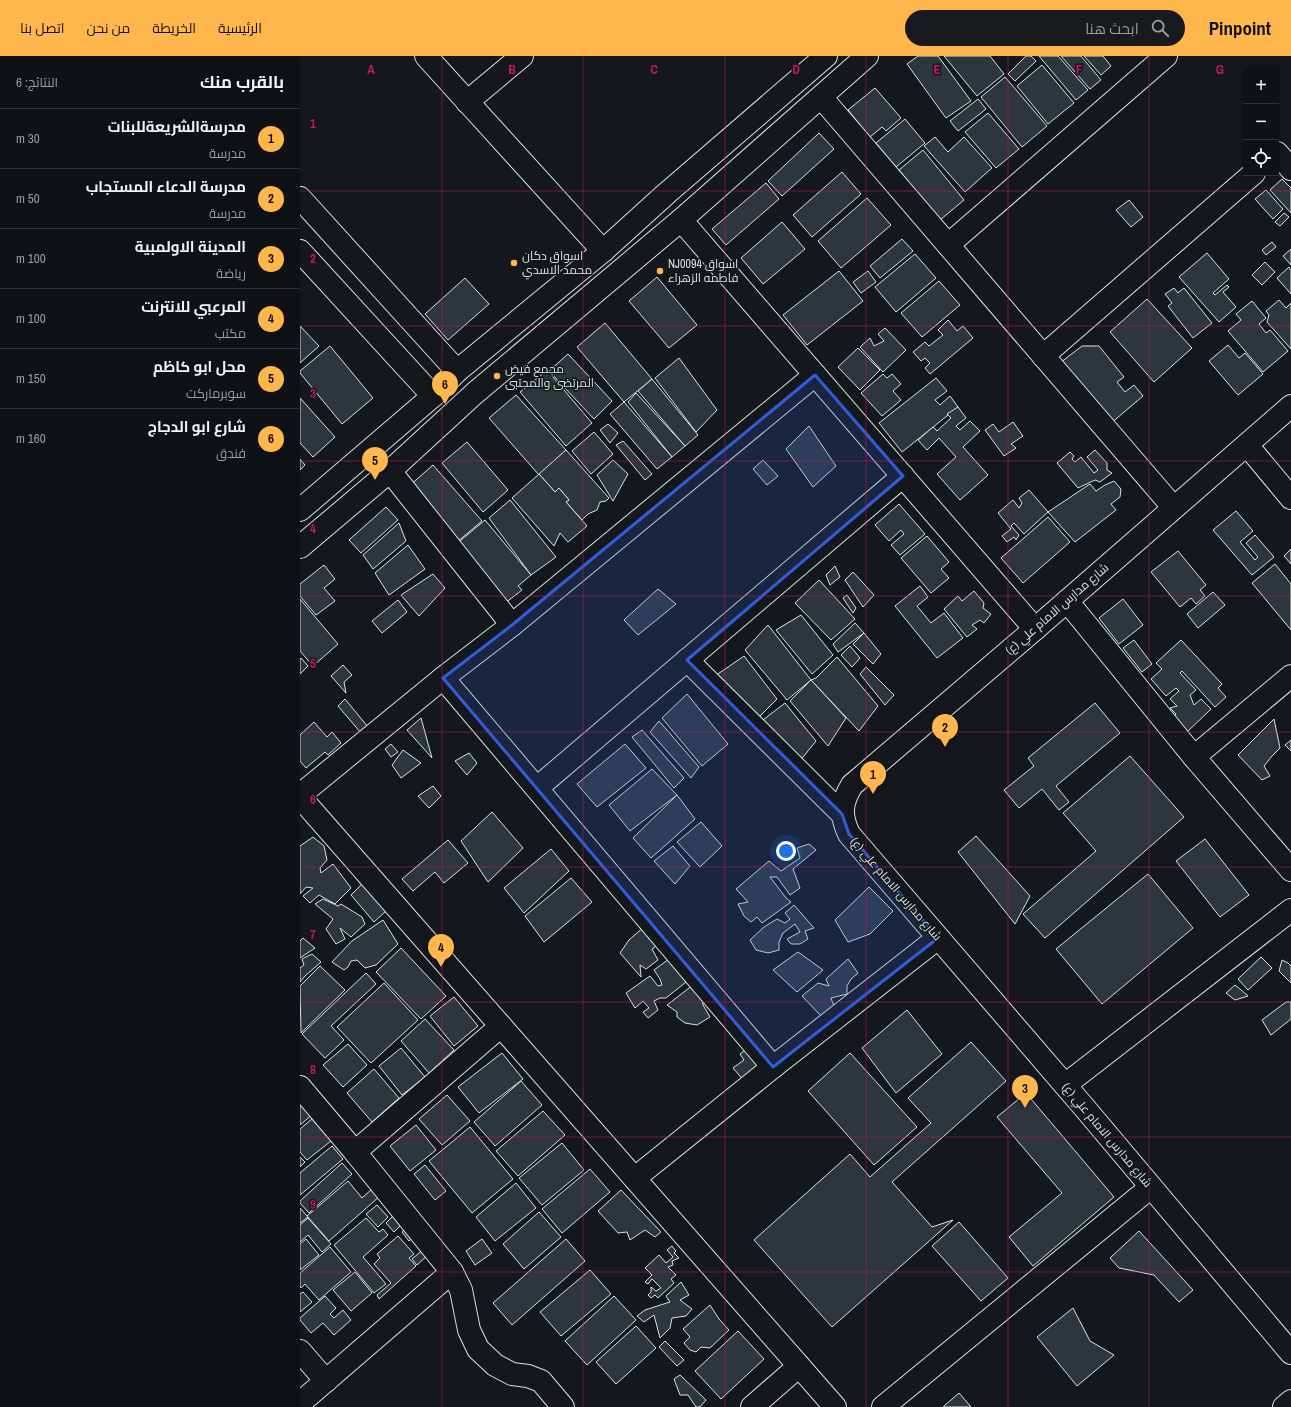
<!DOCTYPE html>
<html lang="ar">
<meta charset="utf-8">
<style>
:root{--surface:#0f1215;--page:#181b1e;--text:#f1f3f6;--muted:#9b9ea0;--line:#2f3234;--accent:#ffb74d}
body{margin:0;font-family:"Archivo Narrow",Cairo,sans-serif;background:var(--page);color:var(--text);direction:rtl}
.controls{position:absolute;right:12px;top:12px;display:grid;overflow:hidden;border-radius:0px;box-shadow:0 1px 3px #0004}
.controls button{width:36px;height:36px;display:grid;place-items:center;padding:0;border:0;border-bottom:1px solid var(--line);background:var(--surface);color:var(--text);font:20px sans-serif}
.you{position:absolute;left:486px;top:795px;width:14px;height:14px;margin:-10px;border:3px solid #fff;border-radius:50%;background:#1a73e8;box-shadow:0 0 0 6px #1a73e833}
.badge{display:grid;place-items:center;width:26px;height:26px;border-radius:50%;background:var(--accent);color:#111;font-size:13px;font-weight:700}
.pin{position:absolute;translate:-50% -33px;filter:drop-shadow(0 1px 2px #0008)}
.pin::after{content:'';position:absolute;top:21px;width:14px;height:12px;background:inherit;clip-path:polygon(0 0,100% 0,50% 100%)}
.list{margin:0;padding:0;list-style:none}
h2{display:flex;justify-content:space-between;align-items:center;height:52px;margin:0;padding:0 16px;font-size:17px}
h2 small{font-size:13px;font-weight:400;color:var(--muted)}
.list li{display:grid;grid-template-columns:26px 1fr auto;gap:12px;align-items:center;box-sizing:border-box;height:60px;padding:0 16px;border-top:1px solid var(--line)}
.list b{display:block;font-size:15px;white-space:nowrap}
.list p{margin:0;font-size:13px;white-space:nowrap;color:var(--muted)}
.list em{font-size:13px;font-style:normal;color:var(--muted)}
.icon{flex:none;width:22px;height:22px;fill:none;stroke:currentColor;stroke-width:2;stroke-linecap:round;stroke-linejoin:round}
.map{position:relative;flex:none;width:991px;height:1351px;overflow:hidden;direction:ltr}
header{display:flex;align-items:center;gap:24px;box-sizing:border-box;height:56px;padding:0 20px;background:var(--accent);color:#111}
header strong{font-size:19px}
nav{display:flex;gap:22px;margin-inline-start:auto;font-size:14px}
.search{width:280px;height:36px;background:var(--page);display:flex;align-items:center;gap:10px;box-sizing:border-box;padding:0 14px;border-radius:22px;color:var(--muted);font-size:15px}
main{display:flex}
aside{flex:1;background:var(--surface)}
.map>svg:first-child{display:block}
.building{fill:#2c363c;stroke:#d8e6dc}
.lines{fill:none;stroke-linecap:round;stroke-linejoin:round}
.street-casing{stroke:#d8e6dc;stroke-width:24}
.secondary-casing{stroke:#d8e6dc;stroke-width:24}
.street{stroke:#14181c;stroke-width:22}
.secondary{stroke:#14181c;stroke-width:22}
.marked{fill:#305dd8;fill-opacity:0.2;stroke:#305dd8;stroke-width:3;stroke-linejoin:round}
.grid{fill:none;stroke:#c2185b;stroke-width:1;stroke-opacity:0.55}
.poi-dot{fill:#ffb74d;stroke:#14181c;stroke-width:1.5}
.labels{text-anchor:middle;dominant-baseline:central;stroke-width:3;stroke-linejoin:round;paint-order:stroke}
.poi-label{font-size:12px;fill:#d8e6dc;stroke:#14181c;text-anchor:start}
.street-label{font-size:12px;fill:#d8e6dc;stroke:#14181c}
.grid-label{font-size:13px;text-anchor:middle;font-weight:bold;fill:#c2185b;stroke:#14181c;stroke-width:3;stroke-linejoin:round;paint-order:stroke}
</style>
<header>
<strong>Pinpoint</strong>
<div class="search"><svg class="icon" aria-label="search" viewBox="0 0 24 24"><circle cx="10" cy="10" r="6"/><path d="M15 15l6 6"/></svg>ابحث هنا</div>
<nav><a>الرئيسية</a><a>الخريطة</a><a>من نحن</a><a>اتصل بنا</a></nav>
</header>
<main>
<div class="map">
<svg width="991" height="1351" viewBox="0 0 991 1351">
<rect width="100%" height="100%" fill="#14181c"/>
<!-- building -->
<g class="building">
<polygon points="618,0 638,0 671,45 646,62 607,8"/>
<polygon points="644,0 690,0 704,18 677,40"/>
<polygon points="726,0 731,0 736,5 715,25 708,18"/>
<polygon points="739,0 758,0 788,34 776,44"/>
<polygon points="761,0 781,0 801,24 790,33"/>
<polygon points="784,0 803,0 811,10 801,19"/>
<polygon points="742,9 774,47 748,68 717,30"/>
<polygon points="705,21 747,70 722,91 681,41"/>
<polygon points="575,32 601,62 586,75 582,71 570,81 548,54"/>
<polygon points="678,43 686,53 658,75 650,65"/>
<polygon points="688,57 719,93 696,112 665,76"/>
<polygon points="605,63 625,87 596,111 576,87"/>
<polygon points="519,77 534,93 482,140 468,125"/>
<polygon points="635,81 648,96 664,81 692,112 665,136 624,90"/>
<polygon points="623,94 664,144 640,164 599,114"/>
<polygon points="542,116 561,138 512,181 493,159"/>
<polygon points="982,123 991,132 991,157 970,134"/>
<polygon points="466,127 479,143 426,189 412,173"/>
<polygon points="966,134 983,153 973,163 955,143"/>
<polygon points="567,142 591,169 541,212 518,185"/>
<polygon points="829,144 843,161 831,171 816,154"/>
<polygon points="984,157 989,161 980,170 975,166"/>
<polygon points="482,166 505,193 463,228 441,202"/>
<polygon points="602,183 613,195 580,222 570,210"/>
<polygon points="972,186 976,191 966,199 962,194"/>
<polygon points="991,193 991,209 983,200"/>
<polygon points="907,197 929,223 913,237 915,239 927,229 929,231 923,236 936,251 919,266 879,221"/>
<polygon points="615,198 636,222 596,256 575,231"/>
<polygon points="965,206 975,216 962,229 952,219"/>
<polygon points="989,211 991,214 991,238 977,222"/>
<polygon points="539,215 563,245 507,289 483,259"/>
<polygon points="568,215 576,226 561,237 553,226"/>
<polygon points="357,221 397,269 369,292 329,245"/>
<polygon points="165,222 189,248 148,284 125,258"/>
<polygon points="639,225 660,249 622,281 601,257"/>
<polygon points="874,232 878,237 884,232 912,267 893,282 868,250 872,247 865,238"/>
<polygon points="847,243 892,292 854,326 810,276"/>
<polygon points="979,244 986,252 991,247 991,293 967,266 969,259 966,255"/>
<polygon points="952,245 966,262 959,268 966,277 970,274 988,295 963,316 928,275 941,264 936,258"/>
<polygon points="648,264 657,275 663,270 673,282 630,318 625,312 630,307 625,302 621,305 613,296 625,286 629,290 643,279 638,274"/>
<polygon points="305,267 352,323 324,346 277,291"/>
<polygon points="0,270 19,290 0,307"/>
<polygon points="585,272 606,294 583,316 560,291 570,282 574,290 584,285 578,278"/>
<polygon points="928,289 939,302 945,297 963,318 938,339 909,305"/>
<polygon points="30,290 73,342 42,368 0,317 0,315"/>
<polygon points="782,290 799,290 824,321 817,326 825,336 834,329 843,340 810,368 756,310"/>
<polygon points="558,292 580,314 560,334 538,311"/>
<polygon points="268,298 312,345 294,363 249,315"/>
<polygon points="379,302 417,354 396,376 355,322"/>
<polygon points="247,314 292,367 266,390 220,336"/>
<polygon points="583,318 587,322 592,318 601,328 593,335 601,344 582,360 561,337"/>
<polygon points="636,322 647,335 635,344 640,349 650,340 658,351 602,396 579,367"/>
<polygon points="352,323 398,379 385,390 338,335"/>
<polygon points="336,337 385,390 372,401 328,346"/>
<polygon points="216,339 266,394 239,419 189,362"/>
<polygon points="0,342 35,381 13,401 0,387"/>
<polygon points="324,346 372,401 357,413 310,358"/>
<polygon points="658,351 666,362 656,370 660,374 670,365 680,375 663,391 688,419 660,444 637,418 656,401 639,382 627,394 618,384 633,371 637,375 651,362 647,358"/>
<polygon points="713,366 723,380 711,388 716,392 704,400 685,374 693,368 699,376"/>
<polygon points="308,368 318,377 310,387 300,374"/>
<polygon points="509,370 536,410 513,431 486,393"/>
<polygon points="294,376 313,398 291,418 272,395"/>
<polygon points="323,385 352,418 345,424 316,389"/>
<polygon points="167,386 208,434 183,456 142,407"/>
<polygon points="266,394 309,442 306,445 300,446 297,454 288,458 282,464 266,446 269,444 259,432 255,436 239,418"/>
<polygon points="795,394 807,407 807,414 812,417 800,426 795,424 778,432 757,407 770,396 774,400 772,403 775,406 781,401 794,417 798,414 787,401"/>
<polygon points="0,403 5,409 0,414"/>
<polygon points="313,404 328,418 313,445 297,419"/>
<polygon points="463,404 478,420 467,429 453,413"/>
<polygon points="133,409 182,465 156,487 108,431"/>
<polygon points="239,418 255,436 259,432 269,444 266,446 287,470 268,486 260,477 254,490 212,442"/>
<polygon points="814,425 821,433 820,441 811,448 816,454 775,486 748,456 790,428 796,435 805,429"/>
<polygon points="729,434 748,456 724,478 714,467 711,470 719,479 716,484 714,481 707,486 702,480 711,473 698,457 713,444 719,452 722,447 719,442"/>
<polygon points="210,444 256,501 231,519 189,462"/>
<polygon points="599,448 625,478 600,499 591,489 604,478 601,474 589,485 575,469"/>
<polygon points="86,451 98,464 61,497 49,484"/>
<polygon points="936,455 953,475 940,486 955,504 958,501 946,487 955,479 974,501 952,519 913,474"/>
<polygon points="748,461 770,486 723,527 701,502"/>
<polygon points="185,464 231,519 218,530 222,534 204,548 155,489"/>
<polygon points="99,467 106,485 73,513 63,499"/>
<polygon points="627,480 649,506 641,513 649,522 631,537 601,502"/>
<polygon points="108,489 125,513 89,539 75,517"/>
<polygon points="991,493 991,508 984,500"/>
<polygon points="878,495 906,529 900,534 905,540 896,548 891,542 880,551 851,516"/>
<polygon points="975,508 991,528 991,574 952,527"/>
<polygon points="24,509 35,523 24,532 35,545 16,559 0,540 0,528"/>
<polygon points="535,510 540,521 530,529 526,519"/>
<polygon points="553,516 574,539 563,551 545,524"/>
<polygon points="133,518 145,532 119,560 101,539"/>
<polygon points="519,524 555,563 531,584 495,547"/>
<polygon points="620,530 628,541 617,550 631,567 644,557 663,582 637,602 595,550"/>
<polygon points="358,533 376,548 338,579 324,564"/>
<polygon points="674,535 684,547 683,552 691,558 684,567 680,564 672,569 677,573 667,581 644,553 658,540 662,545"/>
<polygon points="913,536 925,549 898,572 887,558"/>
<polygon points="547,539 556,552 553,557 543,542"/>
<polygon points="0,543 38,588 13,610 0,595"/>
<polygon points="823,543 843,569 819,588 799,562"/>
<polygon points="98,544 107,556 82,577 72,565"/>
<polygon points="501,559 533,599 512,618 476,574"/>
<polygon points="555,567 564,577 538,596 533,588"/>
<polygon points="468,569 511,624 487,644 445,594"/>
<polygon points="564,577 581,598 573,608 553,588"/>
<polygon points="834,584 852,608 842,616 823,592"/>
<polygon points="881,584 922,628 918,632 926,641 915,651 882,615 880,617 896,634 890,639 894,649 901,643 911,653 887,676 873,662 876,658 870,652 877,650 870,643 879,635 876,632 866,640 851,623 862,613 856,607"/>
<polygon points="550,590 560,602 552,611 541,599"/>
<polygon points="444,600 477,643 457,663 415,620"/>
<polygon points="537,601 578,650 559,675 511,624 516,622"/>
<polygon points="1,602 8,610 0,618 0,603"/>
<polygon points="43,609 52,619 44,626 46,637 31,620"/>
<polygon points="566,611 594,639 585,649 560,618"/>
<polygon points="511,624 546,662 528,690 490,645"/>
<polygon points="387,638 428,688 402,710 362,662"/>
<polygon points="45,643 68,671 61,677 38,650"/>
<polygon points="485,647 516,685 495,711 459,667"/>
<polygon points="795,647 820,677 756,730 769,746 759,754 742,733 719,752 704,734 734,710 728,702"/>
<polygon points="121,662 132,702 107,674"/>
<polygon points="974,663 980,692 972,700 964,710 970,720 962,724 938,699"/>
<polygon points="359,665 399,711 391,722 350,676"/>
<polygon points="14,666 27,681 32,676 41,687 28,699 25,696 6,712 0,705 0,679"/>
<polygon points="342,674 384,722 374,732 332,681"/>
<polygon points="991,684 991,695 985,689"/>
<polygon points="91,688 98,696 91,701 85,693"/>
<polygon points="325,688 346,712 297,751 277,728"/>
<polygon points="103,694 121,707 101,722 92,709"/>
<polygon points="169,697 177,707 167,719 155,705"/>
<polygon points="830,700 884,761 745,882 723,858 796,795 763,757"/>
<polygon points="352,713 377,739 330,775 309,749"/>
<polygon points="133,730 141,740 129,752 118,740"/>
<polygon points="377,739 395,763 351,802 333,782"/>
<polygon points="192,756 223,792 188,826 161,785"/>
<polygon points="401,766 422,790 400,811 377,786"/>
<polygon points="676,780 730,840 715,868 658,796"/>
<polygon points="13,781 24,790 27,804 20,812 21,817 33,808 51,832 35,848 19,839 10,847 3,840 13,832 6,831 0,838 0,790"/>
<polygon points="905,783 949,839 920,861 876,805"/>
<polygon points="148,784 168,807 144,827 135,816 113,835 102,823"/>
<polygon points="509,788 516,794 493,813 500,832 490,839 477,821 470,821 486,842 491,846 462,867 457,861 451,866 444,860 438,848 448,846 436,833 469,805 481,815 500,802 497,792"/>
<polygon points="373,790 390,810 375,828 354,805"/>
<polygon points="251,793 269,815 224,857 204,832"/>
<polygon points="848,818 893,872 802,948 756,893"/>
<polygon points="271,822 292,846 244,886 225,860"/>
<polygon points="62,828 86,855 74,866 51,839"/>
<polygon points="569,831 593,855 570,878 548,886 535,864"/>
<polygon points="23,843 38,850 41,848 62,861 65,868 51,881 40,872 45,883 36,888 26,873 33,863 15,848"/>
<polygon points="494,849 514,872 505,875 508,883 500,888 491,888 487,883 500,876 495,868 483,877 479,886 479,894 468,897 456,894 450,884 464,871 477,863 485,867 490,863 485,857"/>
<polygon points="83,864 98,888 76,909 65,912 57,904 51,905 48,911 44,914 32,906 52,885"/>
<polygon points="346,869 359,888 352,893 358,904 346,913 340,909 341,921 320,897 329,884"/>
<polygon points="3,882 15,892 0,902 0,885"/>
<polygon points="101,892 146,940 121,963 76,916"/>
<polygon points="498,896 523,914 497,936 473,914"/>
<polygon points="12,898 21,906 5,920 0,926 0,912 4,909 2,903"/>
<polygon points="373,900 391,922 366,942 360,942 354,945 358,954 348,962 343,956 349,952 343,945 335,952 326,937 350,920 358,930 362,929 360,923 354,914"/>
<polygon points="961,901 972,912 948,934 938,923"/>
<polygon points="548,903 558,917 551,923 547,930 547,938 531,942 534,950 522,961 502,940 518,927 529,930 526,923"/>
<polygon points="982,904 988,907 991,910 991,927 979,915"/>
<polygon points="20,910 45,934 1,977 0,930"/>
<polygon points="66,917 76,928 31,970 44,984 25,1002 2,978"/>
<polygon points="84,927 118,964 71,1007 37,971"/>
<polygon points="393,929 401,933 403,949 410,961 397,969 385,967 377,961 377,956 367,949"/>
<polygon points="935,929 940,933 948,940 935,944 926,937"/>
<polygon points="154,941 178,970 154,990 130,960"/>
<polygon points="986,946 991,946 991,963 971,979 962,964"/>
<polygon points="607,954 642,998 596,1037 562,992"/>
<polygon points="125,963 154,994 129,1017 101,985"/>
<polygon points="671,986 706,1025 592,1126 632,1171 653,1164 532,1271 454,1184 550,1098 570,1121 631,1067 608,1042"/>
<polygon points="48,988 67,1009 43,1031 23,1009"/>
<polygon points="449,991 467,1010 446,1027 433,1012 444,1004 440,998"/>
<polygon points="101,992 125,1021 102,1039 79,1010"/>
<polygon points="202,997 223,1023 179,1057 158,1031"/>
<polygon points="550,997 617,1071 574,1109 508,1035"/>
<polygon points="74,1013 99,1042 72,1066 47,1037"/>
<polygon points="221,1025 242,1049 195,1090 174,1066"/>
<polygon points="726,1037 814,1141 733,1210 709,1181 762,1137 697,1061"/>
<polygon points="147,1039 170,1065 142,1089 119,1063"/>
<polygon points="0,1042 13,1058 0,1069"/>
<polygon points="243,1055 265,1079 218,1120 196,1095"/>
<polygon points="12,1063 31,1085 7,1104 0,1096 0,1073"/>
<polygon points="116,1069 136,1094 110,1115 90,1090"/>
<polygon points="170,1071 213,1123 172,1157 129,1105"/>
<polygon points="262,1087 284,1114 242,1149 219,1122"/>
<polygon points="32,1090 43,1103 0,1139 0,1117"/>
<polygon points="0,1101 5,1106 0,1111"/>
<polygon points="42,1107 52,1118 9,1157 0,1147 0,1145"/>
<polygon points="125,1109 146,1135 135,1144 114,1118"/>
<polygon points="290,1113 310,1136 262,1177 242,1153"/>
<polygon points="48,1125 62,1142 73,1132 80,1140 29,1185 7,1160"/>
<polygon points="216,1127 236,1152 195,1185 176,1161"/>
<polygon points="321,1134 361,1176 355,1181 345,1174 330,1184 327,1176 318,1177 298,1155"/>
<polygon points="77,1149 88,1161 78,1171 66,1158"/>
<polygon points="0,1152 8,1161 0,1167"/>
<polygon points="239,1156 261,1181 224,1213 203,1188"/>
<polygon points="96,1157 105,1165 94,1176 86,1167"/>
<polygon points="8,1162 31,1188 22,1196 8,1179 0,1186 0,1169"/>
<polygon points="66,1162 79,1176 83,1173 88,1179 63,1201 86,1228 74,1237 34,1189"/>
<polygon points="659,1166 708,1222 681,1245 632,1190"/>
<polygon points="109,1170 116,1179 109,1185 102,1176"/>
<polygon points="839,1175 893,1234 879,1246 854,1219 819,1212 810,1202"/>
<polygon points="98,1180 114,1198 109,1202 116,1210 79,1243 77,1239 91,1227 74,1208 80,1202 77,1198"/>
<polygon points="6,1183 19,1199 0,1214 0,1188"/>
<polygon points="182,1183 192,1197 175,1209 166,1195"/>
<polygon points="266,1183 285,1205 212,1269 193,1247"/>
<polygon points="372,1190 376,1195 374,1197 379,1202 372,1205 373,1209 368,1211 376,1219 371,1223 374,1227 358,1242 355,1239 351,1242 348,1239 351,1236 351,1231 356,1235 361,1232 352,1223 348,1228 345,1226 352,1219 345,1212 359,1199 366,1207 373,1201 367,1194"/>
<polygon points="30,1191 51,1216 19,1244 5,1228 1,1232 0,1230 0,1217"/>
<polygon points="125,1192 130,1197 117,1209 112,1203"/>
<polygon points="290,1214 311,1238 261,1280 240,1256"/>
<polygon points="55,1216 72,1237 51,1255 33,1234"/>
<polygon points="381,1226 389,1239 380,1244 392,1253 386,1260 372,1262 370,1272 360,1282 354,1259 344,1266 337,1260 345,1254 370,1246 366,1240"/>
<polygon points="3,1236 12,1246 0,1256 0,1238"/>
<polygon points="25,1240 36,1252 30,1258 34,1262 43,1254 51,1264 34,1279 23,1267 11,1277 0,1264 0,1262"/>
<polygon points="314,1240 336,1264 287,1309 265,1285"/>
<polygon points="410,1249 419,1263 429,1274 410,1292 401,1291 396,1296 390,1294 384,1287 390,1281 383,1273"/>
<polygon points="773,1252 790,1285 814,1299 777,1330 737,1281"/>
<polygon points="336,1270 356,1292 316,1328 296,1306"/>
<polygon points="438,1275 464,1303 421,1343 395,1315"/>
<polygon points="365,1285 384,1304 377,1310 359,1291"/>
<polygon points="380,1319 406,1344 400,1351 396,1351 388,1339 380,1339 374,1323"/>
<polygon points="659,1337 671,1351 643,1351"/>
</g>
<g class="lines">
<!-- street casing -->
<g class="street-casing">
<g id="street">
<polyline points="126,0 303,195"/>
<polyline points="521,41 873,451"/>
<polyline points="167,46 222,0"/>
<polyline points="977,97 991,113"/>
<polyline points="0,142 157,315"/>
<polyline points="381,164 735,573"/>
<polyline points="648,189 866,0"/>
<polyline points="0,195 133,340"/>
<polyline points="743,300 954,117"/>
<path d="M991 350 735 573 552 729C541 747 540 759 549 778L783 1050 991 1297"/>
<polyline points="947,389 991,442"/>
<polyline points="90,415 212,569"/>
<polyline points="767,545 894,701 991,814"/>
<polyline points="387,604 542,758"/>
<polyline points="143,622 473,1011"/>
<polyline points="894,701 991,620"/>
<polyline points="237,732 603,420"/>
<polyline points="0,739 143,622 212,569 515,319"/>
<polyline points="0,741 535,1351"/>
<polyline points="765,1029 991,854"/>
<polyline points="0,1031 55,1096 152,1216 161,1234 169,1274 178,1293 195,1309 212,1318 228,1320 241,1325 263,1351"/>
<polyline points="55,1096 201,970"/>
<polyline points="335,1122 473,1011 638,882"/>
<polyline points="0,1295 26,1325"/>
<polyline points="0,1347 152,1216"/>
<polyline points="452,1351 499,1310"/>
<polyline points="583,1351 851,1131"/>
<polyline points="984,1351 991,1345"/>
</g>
</g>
<!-- secondary casing -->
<g class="secondary-casing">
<g id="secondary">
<polyline points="0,454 133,340 157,315 303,195 367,137 526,0"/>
<polyline points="0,491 90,415 175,337 381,164 567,0"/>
</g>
</g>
<!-- street -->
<use href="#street" class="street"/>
<!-- secondary -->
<use href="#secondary" class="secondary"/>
</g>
<!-- marked area -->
<path class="marked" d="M515 319 603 420 387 604 542 758 549 778 638 882 473 1011 143 622 212 569Z"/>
<!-- grid -->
<path class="grid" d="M142 0V1351M283 0V1351M425 0V1351M566 0V1351M708 0V1351M849 0V1351M0 135H991M0 270H991M0 405H991M0 540H991M0 676H991M0 811H991M0 946H991M0 1081H991M0 1216H991"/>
<!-- markers -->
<g class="poi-dot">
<circle cx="214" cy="207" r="4"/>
<circle cx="360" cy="215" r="4"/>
<circle cx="197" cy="320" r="4"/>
</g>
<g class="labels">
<!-- poi labels -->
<g class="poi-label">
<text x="222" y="200">اسواق دكان<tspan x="222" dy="14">محمد الاسدي</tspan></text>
<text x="368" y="208">NJ0094 اسواق<tspan x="368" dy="14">فاطمه الزهراء</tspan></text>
<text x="205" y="313">مجمع فيض<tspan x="205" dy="14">المرتضى والمجتبى</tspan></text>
</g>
<!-- street labels -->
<g class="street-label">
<text transform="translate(757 553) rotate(-41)">شارع مدارس الامام علي (ع)</text>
<text transform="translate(596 833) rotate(49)">شارع مدارس الامام علي (ع)</text>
<text transform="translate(807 1079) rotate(50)">شارع مدارس الامام علي (ع)</text>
</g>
</g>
<g class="grid-label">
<text x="71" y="18">A</text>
<text x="212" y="18">B</text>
<text x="354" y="18">C</text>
<text x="496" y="18">D</text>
<text x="637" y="18">E</text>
<text x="779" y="18">F</text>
<text x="920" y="18">G</text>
<text x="13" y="72">1</text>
<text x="13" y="207">2</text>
<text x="13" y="342">3</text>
<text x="13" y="477">4</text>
<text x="13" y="612">5</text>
<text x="13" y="748">6</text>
<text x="13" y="883">7</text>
<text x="13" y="1018">8</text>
<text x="13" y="1153">9</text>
</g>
</svg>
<div class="controls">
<button>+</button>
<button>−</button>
<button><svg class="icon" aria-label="locate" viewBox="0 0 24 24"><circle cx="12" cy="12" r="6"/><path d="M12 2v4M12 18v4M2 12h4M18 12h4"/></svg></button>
</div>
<div class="you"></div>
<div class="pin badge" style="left:573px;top:738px">1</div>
<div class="pin badge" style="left:645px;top:691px">2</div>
<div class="pin badge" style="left:725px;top:1052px">3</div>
<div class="pin badge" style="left:141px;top:911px">4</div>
<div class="pin badge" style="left:75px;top:424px">5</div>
<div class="pin badge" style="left:145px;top:348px">6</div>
</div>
<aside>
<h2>بالقرب منك<small>النتائج: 6</small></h2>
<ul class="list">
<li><span class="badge">1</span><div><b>مدرسةالشريعةللبنات</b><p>مدرسة</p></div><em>30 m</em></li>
<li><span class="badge">2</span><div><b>مدرسة الدعاء المستجاب</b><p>مدرسة</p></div><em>50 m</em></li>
<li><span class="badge">3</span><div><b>المدينة الاولمبية</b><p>رياضة</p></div><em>100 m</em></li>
<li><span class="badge">4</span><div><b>المرعبي للانترنت</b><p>مكتب</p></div><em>100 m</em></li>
<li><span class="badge">5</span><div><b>محل ابو كاظم</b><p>سوبرماركت</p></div><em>150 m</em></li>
<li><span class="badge">6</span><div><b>شارع ابو الدجاج</b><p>فندق</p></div><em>160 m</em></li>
</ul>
</aside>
</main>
